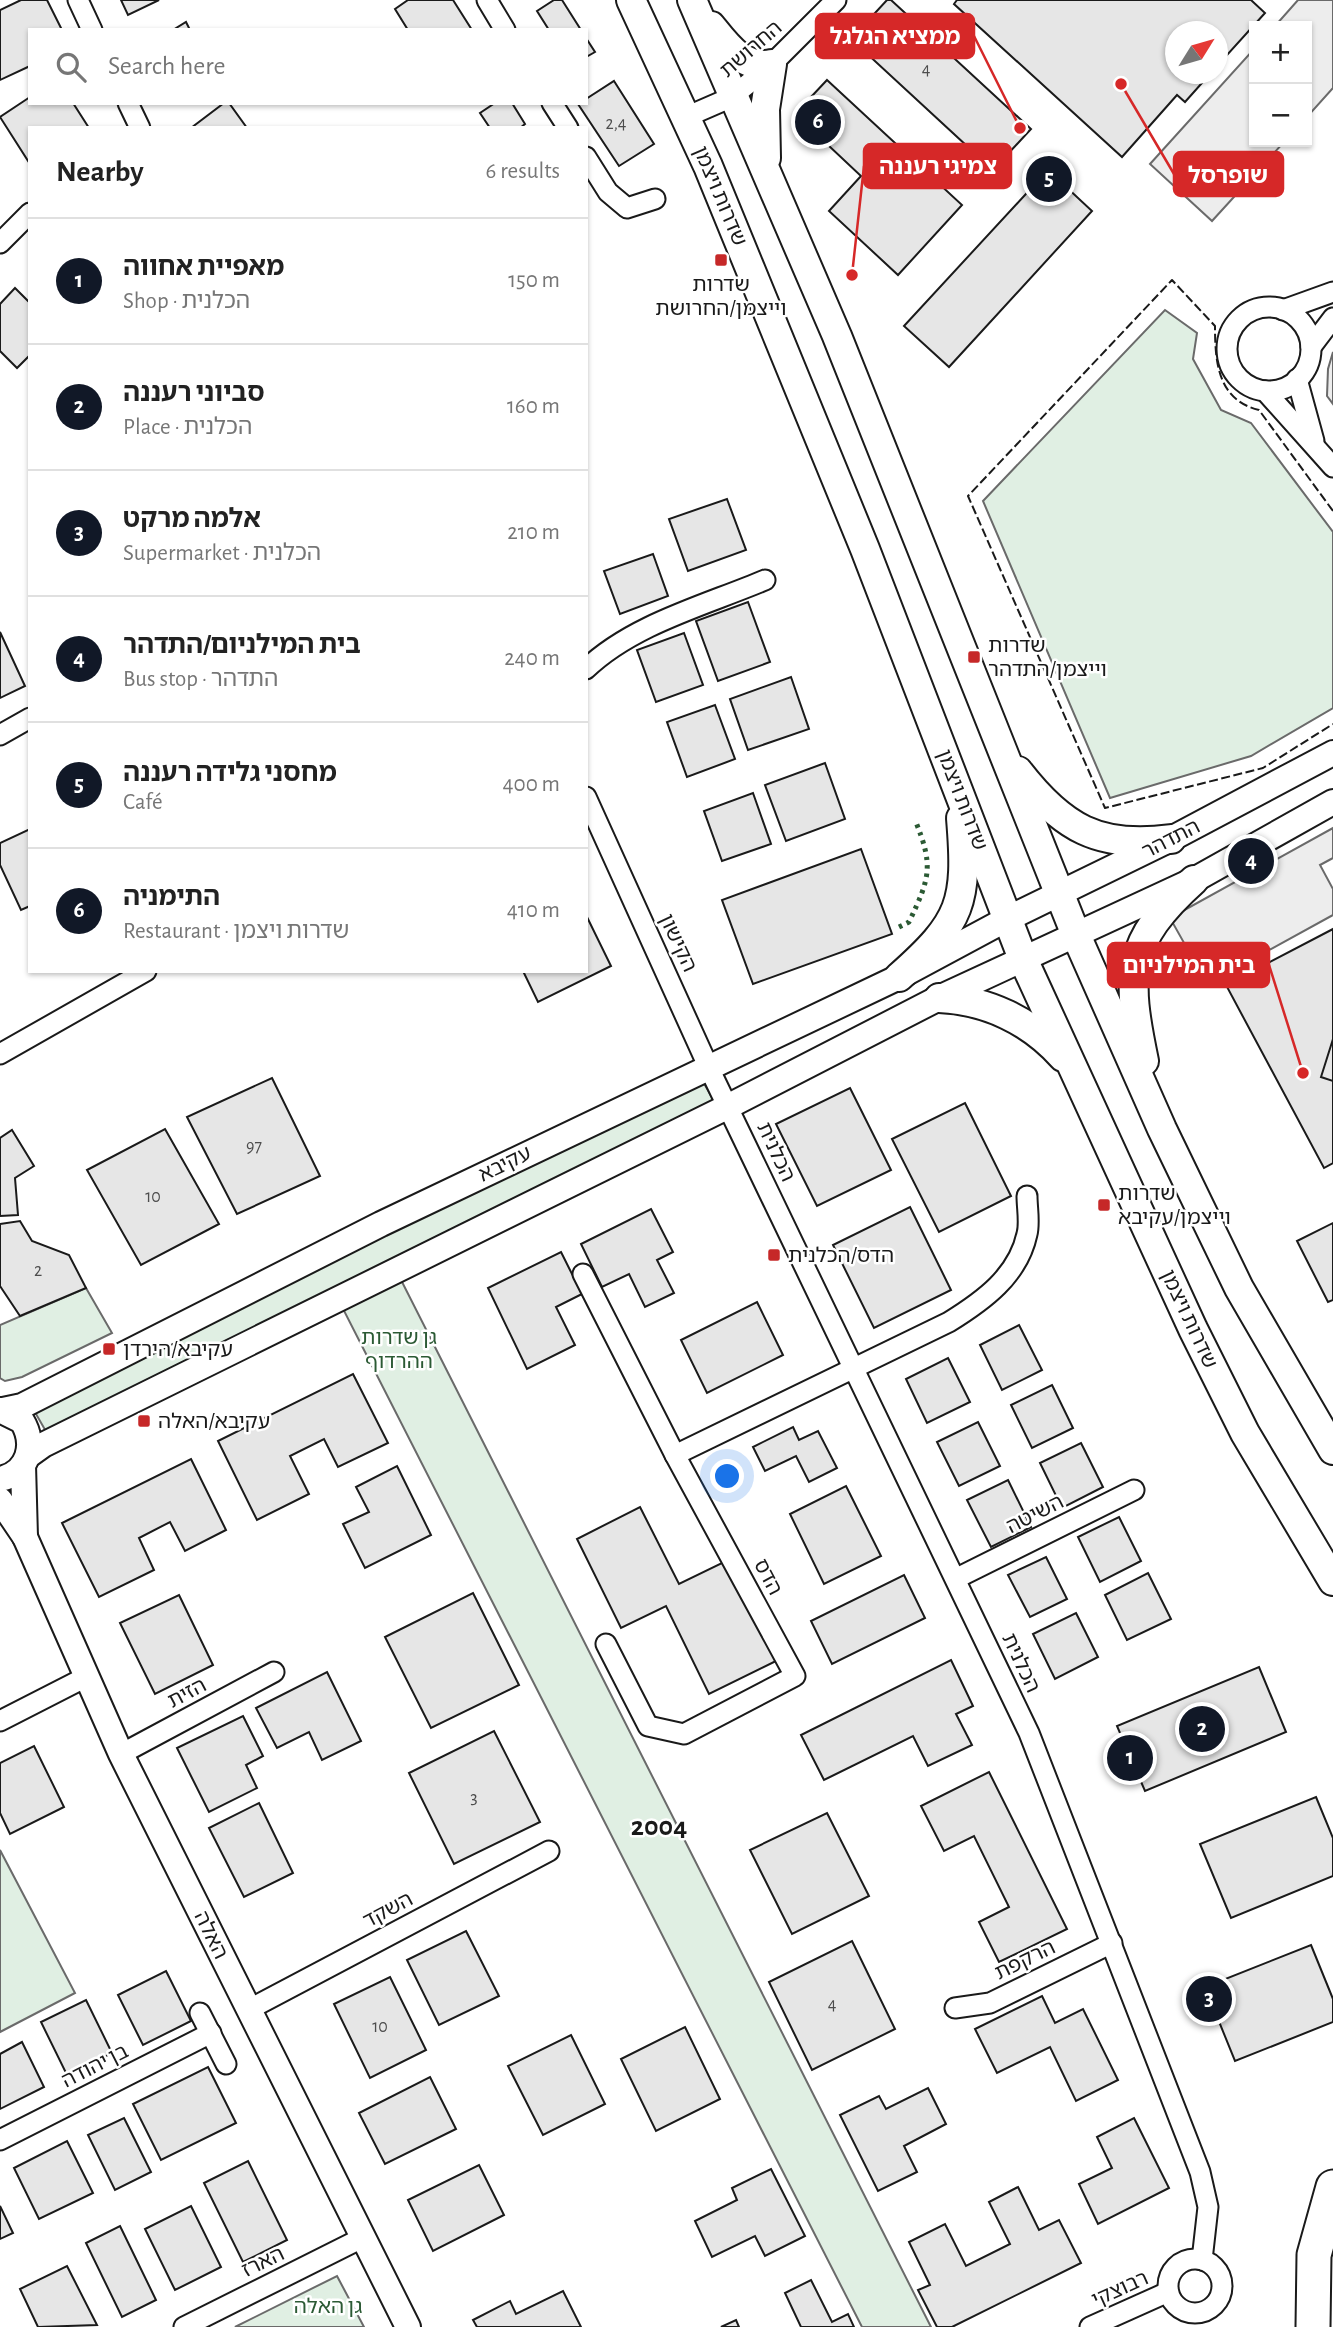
<!DOCTYPE html>
<meta charset="utf-8">
<style>
:root{--surface:#fff;--page:#f6f6f6;--text:#222;--muted:#767676;--line:#e0e0e0;--accent:#111827}
body{margin:0;font-family:"Alegreya Sans","Noto Sans Hebrew",sans-serif;background:var(--page);color:var(--text)}
.controls{position:absolute;right:21px;top:21px;display:grid;overflow:hidden;border-radius:0px;box-shadow:0 2px 5px #0004}
.controls button{width:63px;height:63px;display:grid;place-items:center;padding:0;border:0;border-bottom:2px solid var(--line);background:var(--surface);color:var(--text);font:35px sans-serif}
.compass{position:absolute;left:1165px;top:21px;width:63px;height:63px;border-radius:50%;background:var(--surface);box-shadow:0 2px 5px #0004;rotate:53deg}
.you{position:absolute;left:728px;top:1477px;width:24px;height:24px;margin:-18px;border:5px solid #fff;border-radius:50%;background:#1a73e8;box-shadow:0 0 0 10px #1a73e833}
.badge{display:grid;place-items:center;width:46px;height:46px;border-radius:50%;background:var(--accent);color:#fff;font-size:23px;font-weight:700}
.pin{position:absolute;translate:-50% -50%;border:4px solid #fff;box-shadow:0 2px 7px #0006}
.list{margin:0;padding:0;list-style:none}
h2{display:flex;justify-content:space-between;align-items:center;height:91px;margin:0;padding:0 28px;font-size:30px}
h2 small{font-size:23px;font-weight:400;color:var(--muted)}
.list li{display:grid;grid-template-columns:46px 1fr auto;gap:21px;align-items:center;box-sizing:border-box;height:126px;padding:0 28px;border-top:2px solid var(--line)}
.list b{display:block;font-size:26px;white-space:nowrap}
.list p{margin:0;font-size:23px;white-space:nowrap;color:var(--muted)}
.list em{font-size:23px;font-style:normal;color:var(--muted)}
.icon{flex:none;width:38px;height:38px;fill:none;stroke:currentColor;stroke-width:2;stroke-linecap:round;stroke-linejoin:round}
.map{position:relative;flex:none;width:1333px;height:2327px;overflow:hidden}
.search{position:absolute;background:var(--surface);box-shadow:0 2px 5px #0004;left:28px;top:28px;width:560px;height:77px;display:flex;align-items:center;gap:18px;box-sizing:border-box;padding:0 24px;border-radius:0px;color:var(--muted);font-size:26px}
.panel{position:absolute;background:var(--surface);box-shadow:0 2px 5px #0004;left:28px;top:126px;width:560px;height:847px;border-radius:0px}
.map>svg:first-child{display:block}
.green{fill:#e0efe3;stroke:#6a6a6a;stroke-width:2}
.parking{fill:#ededed;stroke:#6a6a6a;stroke-width:2}
.building{fill:#e6e6e6;stroke:#1a1a1a;stroke-width:2}
.lines{fill:none;stroke-linecap:round;stroke-linejoin:round}
.minor-casing{stroke:#1a1a1a;stroke-width:23}
.tertiary-casing{stroke:#1a1a1a;stroke-width:28}
.secondary-casing{stroke:#1a1a1a;stroke-width:32}
.trunk-casing{stroke:#1a1a1a;stroke-width:37}
.minor{stroke:#fff;stroke-width:19}
.tertiary{stroke:#fff;stroke-width:24}
.secondary{stroke:#fff;stroke-width:28}
.trunk{stroke:#fff;stroke-width:33}
.hedge{stroke:#2b5a34;stroke-width:5;stroke-dasharray:3.5 5;stroke-linecap:butt}
.fence{stroke:#1a1a1a;stroke-width:2;stroke-dasharray:9 3.5;stroke-linecap:butt}
.poi-dot{fill:#c62828;stroke:#fff;stroke-width:2.5}
.labels{text-anchor:middle;dominant-baseline:central;stroke-width:5;stroke-linejoin:round;paint-order:stroke}
.number-label{font-size:18px;fill:#4d4d4d}
.street-label{font-size:21px;fill:#1a1a1a;stroke:#fff}
.poi-label{font-size:21px;fill:#1a1a1a;stroke:#fff;text-anchor:start}
.park-label{font-size:21px;fill:#2b5a34;stroke:#fff}
.district-label{font-size:28px;font-weight:bold;fill:#1a1a1a;stroke:#fff}
.leader{fill:none;stroke:#d62828;stroke-width:2.5}
.callout-dot{fill:#d62828;stroke:#fff;stroke-width:2.5}
.callout{fill:#d62828;stroke:#d62828;stroke-width:2.5}
.callout-label{font-size:23px;text-anchor:middle;font-weight:bold;fill:#fff}
</style>
<div class="map">
<svg width="1333" height="2327" viewBox="0 0 1333 2327">
<rect width="100%" height="100%" fill="#fff"/>
<!-- green -->
<g class="green">
<polygon points="1165,310 1197,333 1193,359 1221,410 1251,423 1333,532 1333,708 1251,756 1110,798 983,501"/>
<polygon points="701,1078 714,1101 48,1435 32,1407"/>
<polygon points="396,1270 931,2327 862,2327 338,1299"/>
<polygon points="86,1288 112,1333 22,1377 5,1381 0,1378 0,1325"/>
<polygon points="0,1850 75,1993 0,2032"/>
<polygon points="337,2276 364,2327 235,2327"/>
</g>
<!-- parking -->
<g class="parking">
<polygon points="1298,0 1333,0 1333,88 1307,117 1307,26 1275,26"/>
<polygon points="1254,49 1254,142 1284,142 1212,221 1150,164"/>
<polygon points="1333,352 1333,404 1327,396 1328,369"/>
<polygon points="1333,828 1333,858 1320,865 1333,889 1333,915 1240,966 1233,965 1222,952 1197,966 1170,918"/>
</g>
<!-- building -->
<g class="building">
<polygon points="21,0 47,0 62,30 30,30 30,66 0,80 0,10"/>
<polygon points="121,0 159,0 128,15"/>
<polygon points="408,0 453,0 472,30 408,30 395,9"/>
<polygon points="554,0 562,0 581,30 549,30 537,11"/>
<polygon points="887,0 891,0 1031,129 993,170 851,39"/>
<polygon points="957,0 1251,0 1265,13 1218,65 1218,32 1176,32 1176,74 1210,74 1185,102 1177,95 1122,157 954,4"/>
<polygon points="186,22 190,30 173,30"/>
<polygon points="586,38 595,52 586,57"/>
<polygon points="827,80 962,205 898,275 829,211 861,176 795,114"/>
<polygon points="614,81 654,144 619,166 578,104 586,103 586,99"/>
<polygon points="30,97 30,103 73,103 89,128 30,128 30,164 0,117"/>
<polygon points="224,103 229,103 247,128 191,128"/>
<polygon points="495,103 512,103 525,124 520,128 490,128 480,113"/>
<polygon points="1048,170 1092,211 949,367 904,326"/>
<polygon points="15,288 30,303 30,355 17,368 0,351 0,304"/>
<polygon points="727,499 746,550 688,571 669,519"/>
<polygon points="653,554 668,596 620,614 604,571"/>
<polygon points="748,602 770,662 718,681 696,621"/>
<polygon points="0,632 25,686 0,698"/>
<polygon points="684,633 703,685 656,702 637,650"/>
<polygon points="791,677 809,729 748,750 730,699"/>
<polygon points="715,705 735,759 687,777 667,722"/>
<polygon points="825,763 845,819 786,841 765,785"/>
<polygon points="753,793 771,844 722,861 704,811"/>
<polygon points="30,829 30,906 21,910 0,865 0,843"/>
<polygon points="861,849 892,934 753,984 722,900"/>
<polygon points="586,915 611,966 538,1002 523,971 586,971"/>
<polygon points="1333,929 1333,1163 1324,1168 1226,985"/>
<polygon points="1333,1039 1333,1081 1321,1077"/>
<polygon points="272,1078 320,1176 237,1214 187,1117"/>
<polygon points="850,1088 891,1170 817,1206 776,1124"/>
<polygon points="965,1103 1011,1196 939,1232 892,1139"/>
<polygon points="165,1129 219,1224 141,1265 87,1170"/>
<polygon points="12,1130 34,1166 15,1178 18,1215 0,1216 0,1138"/>
<polygon points="910,1207 951,1290 874,1328 833,1245"/>
<polygon points="651,1209 673,1252 657,1260 674,1293 645,1307 629,1274 602,1287 581,1244"/>
<polygon points="20,1221 32,1241 69,1255 86,1288 20,1316 0,1286 0,1224"/>
<polygon points="1333,1223 1333,1300 1328,1302 1297,1241"/>
<polygon points="561,1252 582,1294 556,1307 575,1345 527,1369 488,1288"/>
<polygon points="757,1302 783,1355 707,1393 681,1340"/>
<polygon points="1019,1325 1042,1370 1002,1390 980,1345"/>
<polygon points="948,1358 970,1402 927,1423 906,1379"/>
<polygon points="353,1374 388,1443 338,1467 324,1439 290,1456 309,1494 257,1520 218,1441"/>
<polygon points="1052,1385 1073,1428 1032,1448 1011,1405"/>
<polygon points="978,1422 1000,1466 959,1486 937,1442"/>
<polygon points="793,1427 799,1440 818,1431 837,1468 809,1482 796,1456 765,1471 753,1447"/>
<polygon points="1081,1443 1103,1487 1062,1508 1040,1463"/>
<polygon points="191,1459 226,1530 185,1551 170,1522 139,1538 154,1570 99,1597 62,1523"/>
<polygon points="397,1466 431,1535 365,1568 343,1524 369,1512 356,1487"/>
<polygon points="1008,1480 1031,1527 991,1547 967,1500"/>
<polygon points="846,1486 881,1556 824,1584 790,1514"/>
<polygon points="640,1507 679,1584 726,1561 776,1661 709,1694 666,1606 621,1628 577,1539"/>
<polygon points="1119,1517 1141,1561 1100,1582 1078,1537"/>
<polygon points="1046,1557 1067,1599 1030,1617 1008,1575"/>
<polygon points="1148,1573 1171,1619 1127,1640 1105,1595"/>
<polygon points="904,1575 925,1618 832,1664 811,1621"/>
<polygon points="473,1593 519,1685 431,1728 385,1637"/>
<polygon points="179,1595 213,1665 155,1694 120,1623"/>
<polygon points="1076,1613 1098,1657 1055,1679 1033,1634"/>
<polygon points="951,1660 973,1706 956,1714 972,1745 928,1766 913,1736 824,1780 801,1735"/>
<polygon points="1259,1667 1286,1732 1145,1791 1117,1726"/>
<polygon points="327,1672 361,1741 322,1760 309,1732 277,1748 256,1708"/>
<polygon points="243,1716 263,1756 246,1765 257,1788 209,1812 177,1748"/>
<polygon points="494,1731 540,1822 454,1864 409,1773"/>
<polygon points="34,1746 64,1807 10,1834 0,1813 0,1763"/>
<polygon points="989,1772 1067,1929 999,1962 979,1922 1009,1907 974,1836 944,1851 921,1806"/>
<polygon points="1316,1797 1333,1838 1333,1876 1231,1918 1200,1844"/>
<polygon points="259,1803 293,1873 244,1897 209,1828"/>
<polygon points="827,1813 869,1896 792,1934 750,1850"/>
<polygon points="466,1931 499,1996 439,2025 407,1960"/>
<polygon points="852,1941 895,2029 812,2070 769,1982"/>
<polygon points="1311,1945 1333,1999 1333,2022 1235,2061 1205,1987"/>
<polygon points="166,1971 191,2021 143,2045 118,1995"/>
<polygon points="390,1977 426,2050 370,2078 334,2004"/>
<polygon points="1042,1996 1055,2023 1083,2009 1118,2080 1076,2101 1050,2047 997,2073 975,2029"/>
<polygon points="86,2000 112,2053 67,2075 41,2022"/>
<polygon points="685,2027 720,2099 656,2131 621,2059"/>
<polygon points="571,2035 605,2104 543,2135 508,2066"/>
<polygon points="22,2042 44,2087 0,2109 0,2054"/>
<polygon points="208,2067 236,2123 161,2160 133,2104"/>
<polygon points="430,2077 456,2129 385,2164 359,2113"/>
<polygon points="928,2088 946,2124 904,2146 917,2172 878,2191 840,2115 879,2096 886,2109"/>
<polygon points="124,2118 151,2172 115,2190 88,2135"/>
<polygon points="1134,2118 1169,2188 1098,2224 1079,2184 1112,2168 1097,2137"/>
<polygon points="67,2141 93,2193 39,2219 14,2168"/>
<polygon points="248,2161 287,2240 243,2262 204,2183"/>
<polygon points="479,2165 504,2215 433,2251 408,2200"/>
<polygon points="771,2169 805,2236 765,2256 755,2236 712,2257 695,2221 737,2200 732,2188"/>
<polygon points="1018,2187 1039,2230 1059,2220 1081,2263 952,2327 937,2327 918,2290 930,2285 909,2242 945,2224 966,2266 1010,2244 989,2202"/>
<polygon points="0,2206 13,2233 0,2239"/>
<polygon points="191,2206 221,2267 175,2290 145,2229"/>
<polygon points="120,2226 156,2300 122,2317 86,2243"/>
<polygon points="67,2266 97,2325 38,2327 20,2289"/>
<polygon points="811,2280 832,2322 848,2314 854,2327 801,2327 785,2293"/>
<polygon points="563,2291 581,2327 477,2327 473,2320 510,2301 516,2314"/>
<polygon points="736,2320 739,2327 721,2327"/>
</g>
<g class="lines">
<!-- minor casing -->
<g class="minor-casing">
<g id="minor">
<polyline points="78,0 92,30"/>
<polyline points="487,0 505,30"/>
<polyline points="128,103 140,128"/>
<polyline points="552,103 568,128"/>
<polyline points="686,117 732,97 772,64 836,0"/>
<polyline points="586,157 608,192 627,208 655,199"/>
<polyline points="0,243 30,213"/>
<circle cx="1269" cy="349" r="42"/>
<polyline points="1283,310 1333,292"/>
<polyline points="1311,347 1333,318"/>
<polyline points="1297,379 1314,441"/>
<polyline points="1265,391 1333,467"/>
<path d="M586 669C633 624 706 605 765 580"/>
<polyline points="0,735 30,718"/>
<polyline points="586,797 708,1066 1029,1733 1200,2172 1208,2207 1202,2260"/>
<polyline points="0,1054 146,971"/>
<polyline points="583,1274 675,1455 795,1676 684,1734 648,1726 606,1644"/>
<path d="M675 1455 949 1322C983 1301 1018 1276 1027 1234 1030 1223 1027 1208 1027 1196"/>
<polyline points="957,1578 1134,1490"/>
<polyline points="0,1721 88,1676"/>
<polyline points="121,1754 274,1672"/>
<polyline points="955,2008 990,2003 1112,1943"/>
<polyline points="248,2010 549,1851"/>
<polyline points="200,2013 226,2064"/>
<polyline points="0,2140 211,2033"/>
<circle cx="1195" cy="2286" r="27"/>
<polyline points="184,2327 362,2238"/>
<polyline points="1090,2327 1168,2292"/>
</g>
</g>
<!-- tertiary casing -->
<g class="tertiary-casing">
<g id="tertiary">
<path d="M0 1410 22 1421C36 1444 29 1473 0 1479"/>
<polyline points="3,1410 22,1406 381,1224 899,977 1007,919 1171,839 1333,753"/>
<polyline points="29,1455 43,1445 729,1106 939,998 1194,880 1333,802"/>
<polyline points="23,1465 25,1537"/>
<polyline points="0,1500 25,1537 121,1754 408,2327"/>
</g>
</g>
<!-- secondary casing -->
<g class="secondary-casing">
<g id="secondary">
<polyline points="631,0 708,166 865,549 1023,959 1193,1329 1245,1433 1333,1581"/>
<polyline points="692,0 837,336 1076,935 1162,1129 1239,1288 1333,1450"/>
<path d="M711 26C727 46 744 70 772 64L765 109 766 158"/>
<path d="M1018 771C1062 828 1099 849 1171 839"/>
<path d="M899 977C962 921 968 903 961 818"/>
<path d="M939 998C987 1000 1031 1021 1063 1057"/>
<path d="M1144 1061C1126 975 1125 942 1194 880"/>
</g>
</g>
<!-- trunk casing -->
<g class="trunk-casing">
<polyline id="trunk" points="1313,2327 1314,2255 1333,2187"/>
</g>
<!-- minor -->
<use href="#minor" class="minor"/>
<!-- tertiary -->
<use href="#tertiary" class="tertiary"/>
<!-- secondary -->
<use href="#secondary" class="secondary"/>
<!-- trunk -->
<use href="#trunk" class="trunk"/>
<!-- hedge -->
<path class="hedge" d="M899 927 909 922C930 878 934 866 915 820"/>
<!-- fence -->
<path class="fence" d="M1333 511 1259 410C1218 400 1215 363 1215 326L1172 280 968 496 1105 808 1263 768 1333 724"/>
</g>
<!-- markers -->
<g class="poi-dot">
<rect x="714" y="253" width="14" height="14" rx="3.5"/>
<rect x="967" y="650" width="14" height="14" rx="3.5"/>
<rect x="1097" y="1198" width="14" height="14" rx="3.5"/>
<rect x="767" y="1248" width="14" height="14" rx="3.5"/>
<rect x="102" y="1342" width="14" height="14" rx="3.5"/>
<rect x="137" y="1414" width="14" height="14" rx="3.5"/>
</g>
<g class="labels">
<!-- number labels -->
<g class="number-label">
<text x="926" y="70">4</text>
<text x="616" y="124">2,4</text>
<text x="254" y="1147">97</text>
<text x="153" y="1197">10</text>
<text x="38" y="1271">2</text>
<text x="474" y="1798">3</text>
<text x="832" y="2005">4</text>
<text x="380" y="2027">10</text>
</g>
<!-- street labels -->
<g class="street-label">
<text transform="translate(751 49) rotate(-41)">החרושת</text>
<text transform="translate(720 196) rotate(67)">שדרות ויצמן</text>
<text transform="translate(962 800) rotate(69)">שדרות ויצמן</text>
<text transform="translate(1171 839) rotate(-27)">התדהר</text>
<text transform="translate(678 943) rotate(65)">הקישון</text>
<text transform="translate(776 1152) rotate(65)">הכלנית</text>
<text transform="translate(505 1164) rotate(-26)">עקיבא</text>
<text transform="translate(1189 1319) rotate(65)">שדרות ויצמן</text>
<text transform="translate(1035 1514) rotate(-27)">השיטה</text>
<text transform="translate(768 1577) rotate(62)">הדס</text>
<text transform="translate(1021 1663) rotate(65)">הכלנית</text>
<text transform="translate(187 1693) rotate(-28)">הזית</text>
<text transform="translate(388 1910) rotate(-28)">השקד</text>
<text transform="translate(211 1935) rotate(64)">האלה</text>
<text transform="translate(1025 1960) rotate(-26)">הרקפת</text>
<text transform="translate(95 2066) rotate(-27)">בן יהודה</text>
<text transform="translate(263 2262) rotate(-26)">הארז</text>
<text transform="translate(1120 2289) rotate(-24)">רבוצקי</text>
</g>
<!-- poi labels -->
<g class="poi-label">
<text x="721" y="284" text-anchor="middle">שדרות<tspan x="721" dy="24">וייצמן/החרושת</tspan></text>
<text x="988" y="645">שדרות<tspan x="988" dy="24">וייצמן/התדהר</tspan></text>
<text x="1118" y="1193">שדרות<tspan x="1118" dy="24">וייצמן/עקיבא</tspan></text>
<text x="788" y="1255">הדס/הכלנית</text>
<text x="123" y="1349">עקיבא/הירדן</text>
<text x="158" y="1421">עקיבא/האלה</text>
</g>
<!-- park labels -->
<g class="park-label">
<text x="399" y="1337">גן שדרות<tspan x="399" dy="24">ההרדוף</tspan></text>
<text x="328" y="2306">גן האלה</text>
</g>
<!-- district labels -->
<g class="district-label">
<text x="659" y="1827">2004</text>
</g>
</g>
<!-- callouts -->
<path class="leader" d="M1020 128L974 36M852 275L864 166M1121 84L1174 174M1303 1073L1269 965"/>
<g class="callout-dot">
<circle cx="1020" cy="128" r="7"/>
<circle cx="852" cy="275" r="7"/>
<circle cx="1121" cy="84" r="7"/>
<circle cx="1303" cy="1073" r="7"/>
</g>
<g class="callout">
<rect x="816" y="14" width="158" height="44" rx="7"/>
<rect x="864" y="144" width="147" height="44" rx="7"/>
<rect x="1174" y="152" width="109" height="44" rx="7"/>
<rect x="1108" y="943" width="161" height="44" rx="7"/>
</g>
<g class="callout-label">
<text x="895" y="44">ממציא הגלגל</text>
<text x="938" y="174">צמיגי רעננה</text>
<text x="1228" y="183">שופרסל</text>
<text x="1189" y="973">בית המילניום</text>
</g>
</svg>
<div class="controls">
<button>+</button>
<button>−</button>
</div>
<svg class="compass" viewBox="-18 -18 36 36"><path d="M0-13l5 13h-10z" fill="#e53935"/><path d="M0 13l5-13h-10z" fill="#767676"/></svg>
<div class="you"></div>
<div class="pin badge" style="left:1130px;top:1758px">1</div>
<div class="pin badge" style="left:1202px;top:1729px">2</div>
<div class="pin badge" style="left:1209px;top:1999px">3</div>
<div class="pin badge" style="left:1251px;top:861px">4</div>
<div class="pin badge" style="left:1049px;top:179px">5</div>
<div class="pin badge" style="left:818px;top:122px">6</div>
<div class="search"><svg class="icon" aria-label="search" viewBox="0 0 24 24"><circle cx="10" cy="10" r="6"/><path d="M15 15l6 6"/></svg>Search here</div>
<section class="panel">
<h2>Nearby<small>6 results</small></h2>
<ul class="list">
<li><span class="badge">1</span><div><b>מאפיית אחווה</b><p>Shop · הכלנית</p></div><em>150 m</em></li>
<li><span class="badge">2</span><div><b>סביוני רעננה</b><p>Place · הכלנית</p></div><em>160 m</em></li>
<li><span class="badge">3</span><div><b>אלמה מרקט</b><p>Supermarket · הכלנית</p></div><em>210 m</em></li>
<li><span class="badge">4</span><div><b>בית המילניום/התדהר</b><p>Bus stop · התדהר</p></div><em>240 m</em></li>
<li><span class="badge">5</span><div><b>מחסני גלידה רעננה</b><p>Café</p></div><em>400 m</em></li>
<li><span class="badge">6</span><div><b>התימניה</b><p>Restaurant · שדרות ויצמן</p></div><em>410 m</em></li>
</ul>
</section>
</div>
